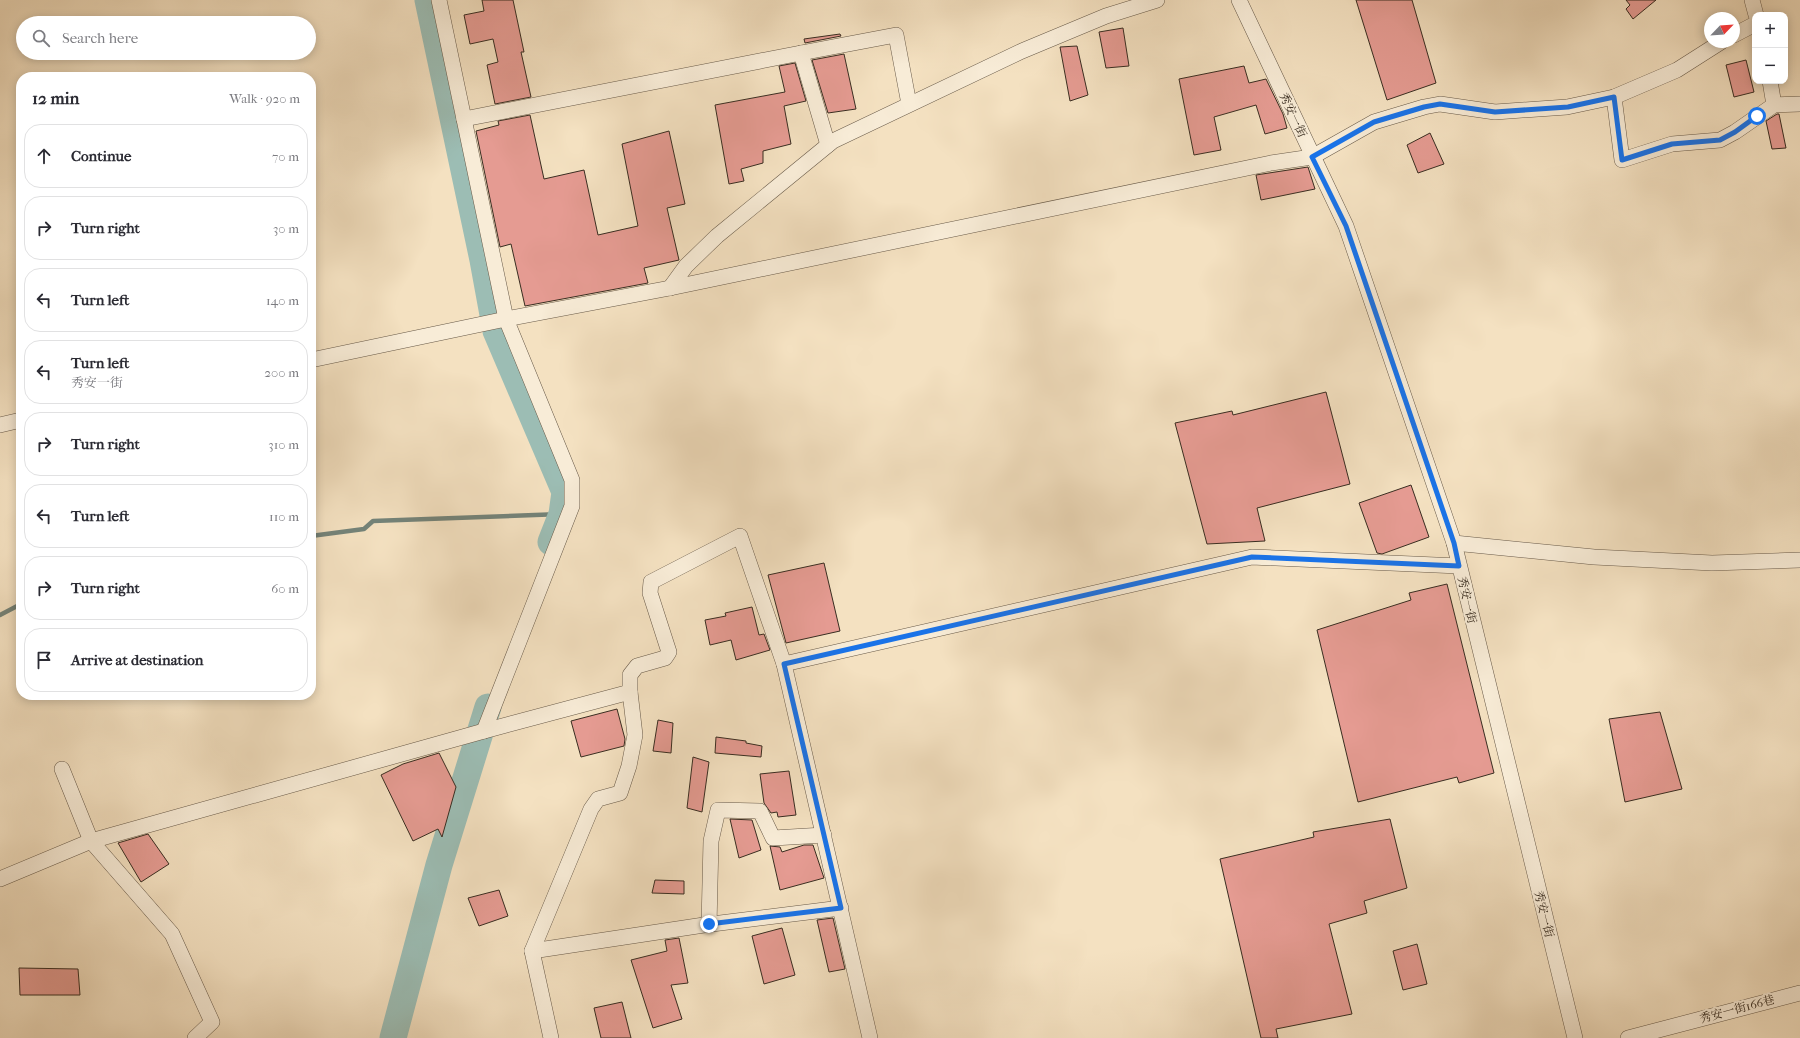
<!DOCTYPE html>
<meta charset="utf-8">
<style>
:root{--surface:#fff;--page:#f7f7f7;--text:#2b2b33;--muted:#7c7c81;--line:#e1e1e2}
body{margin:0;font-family:"IM FELL French Canon","Noto Serif TC",serif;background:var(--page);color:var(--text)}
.controls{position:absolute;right:12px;top:12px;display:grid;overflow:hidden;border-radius:8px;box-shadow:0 2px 10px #0003}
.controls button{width:36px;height:36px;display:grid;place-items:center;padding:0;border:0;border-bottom:1px solid var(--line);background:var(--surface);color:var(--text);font:20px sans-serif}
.compass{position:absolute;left:1704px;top:12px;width:36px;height:36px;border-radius:50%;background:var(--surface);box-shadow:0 2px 10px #0003;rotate:65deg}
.stop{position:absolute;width:12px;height:12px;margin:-9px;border:3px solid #1a73e8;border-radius:50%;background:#fff}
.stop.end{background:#1a73e8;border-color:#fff;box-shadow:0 1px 4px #0008}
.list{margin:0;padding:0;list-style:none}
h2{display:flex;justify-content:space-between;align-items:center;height:52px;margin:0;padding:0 16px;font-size:17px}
h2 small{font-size:13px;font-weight:400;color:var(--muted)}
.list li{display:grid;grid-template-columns:26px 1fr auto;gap:12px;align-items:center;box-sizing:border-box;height:64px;margin:0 8px 8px;padding:0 8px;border:1px solid var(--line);border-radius:16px}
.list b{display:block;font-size:15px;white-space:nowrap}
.list p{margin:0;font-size:13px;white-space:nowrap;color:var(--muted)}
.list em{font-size:13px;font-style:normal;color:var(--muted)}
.icon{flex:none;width:22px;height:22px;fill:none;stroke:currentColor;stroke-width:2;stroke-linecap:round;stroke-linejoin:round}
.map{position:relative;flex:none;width:1800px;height:1038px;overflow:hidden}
.search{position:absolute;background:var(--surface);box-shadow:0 2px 10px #0003;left:16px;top:16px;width:300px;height:44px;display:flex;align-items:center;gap:10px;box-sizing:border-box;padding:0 14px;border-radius:22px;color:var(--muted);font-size:15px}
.panel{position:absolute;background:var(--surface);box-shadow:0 2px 10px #0003;left:16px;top:72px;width:300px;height:628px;border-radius:16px}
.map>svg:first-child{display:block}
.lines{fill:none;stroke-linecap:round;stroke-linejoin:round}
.stream{stroke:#748379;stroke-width:4.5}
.river{stroke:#9cbdb4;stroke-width:27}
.building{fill:#e59b92;stroke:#392d21}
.minor-casing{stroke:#685a49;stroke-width:16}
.minor{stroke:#f8ecd7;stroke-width:15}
.route{stroke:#1a73e8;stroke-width:5}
.labels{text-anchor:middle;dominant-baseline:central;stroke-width:4;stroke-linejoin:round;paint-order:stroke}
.street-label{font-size:12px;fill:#392d21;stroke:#f8ecd7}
</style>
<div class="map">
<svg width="1800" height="1038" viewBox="0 0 1800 1038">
<rect width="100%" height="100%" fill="#f4e1c1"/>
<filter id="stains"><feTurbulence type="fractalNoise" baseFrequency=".005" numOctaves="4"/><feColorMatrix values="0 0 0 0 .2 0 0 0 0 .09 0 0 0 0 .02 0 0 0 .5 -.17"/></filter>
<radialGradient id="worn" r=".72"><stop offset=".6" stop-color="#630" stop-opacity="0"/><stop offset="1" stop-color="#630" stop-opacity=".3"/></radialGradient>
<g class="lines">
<!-- stream -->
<g class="stream">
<polyline points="311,536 364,529 373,521 562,514"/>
<polyline points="0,615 21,604"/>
</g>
<!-- river -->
<g class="river">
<polyline points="428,0 483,260 496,331 565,492 562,514 551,542"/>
<polyline points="393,1038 439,865 488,707"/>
</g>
</g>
<!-- building -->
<g class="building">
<polygon points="482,0 513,0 524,52 521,52 531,97 495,104 487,65 498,62 493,39 470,44 464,15 484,11"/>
<polygon points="1356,0 1412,0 1436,83 1387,100"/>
<polygon points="1626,0 1656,0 1633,19 1626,9 1630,5"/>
<polygon points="1123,28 1129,66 1106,68 1099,32"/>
<polygon points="840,34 841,36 805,43 804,39"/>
<polygon points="1077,46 1088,95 1070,101 1060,47"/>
<polygon points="844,54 856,109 828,113 812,60"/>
<polygon points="1746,60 1754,92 1734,97 1726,65"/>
<polygon points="795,63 806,101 784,106 791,144 763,151 763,163 741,169 744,181 729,184 715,105 785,92 779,66"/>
<polygon points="1244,66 1249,83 1266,79 1283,114 1287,128 1265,134 1256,105 1214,117 1221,150 1194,155 1179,79"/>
<polygon points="1777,114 1779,114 1786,148 1772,149 1766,121"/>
<polygon points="530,115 544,179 584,170 598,235 638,226 622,144 669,131 685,204 667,208 679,260 644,268 648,283 525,306 511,244 500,247 476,131 499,125 498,121"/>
<polygon points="1430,133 1444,164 1418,173 1407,145"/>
<polygon points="1308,167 1315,189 1261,200 1256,175"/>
<polygon points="1326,392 1350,484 1257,508 1265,541 1207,544 1175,423 1232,411 1233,415"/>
<polygon points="1411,485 1429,537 1382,554 1377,553 1359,503"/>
<polygon points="824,563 840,631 786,643 768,575"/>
<polygon points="1447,584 1494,773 1459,783 1457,777 1358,802 1317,630 1411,600 1409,593"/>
<polygon points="752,607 759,635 764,634 770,650 736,660 731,640 710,645 705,620 726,616 725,613"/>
<polygon points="617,709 625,739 624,746 581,757 571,721"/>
<polygon points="1660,712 1682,789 1625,802 1609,719"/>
<polygon points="658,720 673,723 671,753 653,751"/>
<polygon points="716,737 746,741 746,743 762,746 761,757 715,753"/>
<polygon points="439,753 456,787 442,837 438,829 413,841 381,775 403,764"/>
<polygon points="693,757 709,762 702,812 687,808"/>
<polygon points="789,771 796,815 778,817 777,812 771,813 764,803 760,774"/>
<polygon points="730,819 752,820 761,850 739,858"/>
<polygon points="1390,819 1407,888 1364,901 1367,913 1329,924 1352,1014 1276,1029 1278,1038 1261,1038 1220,859 1314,837 1313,832"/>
<polygon points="148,834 169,864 141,882 118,843"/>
<polygon points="804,845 813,845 824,878 780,890 770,846 780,847 782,852"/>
<polygon points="655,880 684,881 684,894 652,893"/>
<polygon points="499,890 508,916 479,926 468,898"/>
<polygon points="833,918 845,969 829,972 817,920"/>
<polygon points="782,928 795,975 764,984 752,936"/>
<polygon points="679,938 688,983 671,985 682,1019 653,1028 631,960 667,951 665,940"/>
<polygon points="1417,944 1427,984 1403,990 1393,951"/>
<polygon points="19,968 78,969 80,995 20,995"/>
<polygon points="622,1002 631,1038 601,1038 594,1008"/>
</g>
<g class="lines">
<!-- minor casing -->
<g class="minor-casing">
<g id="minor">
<polyline points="439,0 506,319 572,480 572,506 484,731"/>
<polyline points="1239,0 1346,226 1454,543 1575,1038"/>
<polyline points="1752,0 1756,15"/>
<polyline points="1734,35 1755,24"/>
<polyline points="801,53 896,35 909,104"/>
<polyline points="1770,81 1774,105"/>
<polyline points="1614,97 1622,160 1672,144 1720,140 1735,132 1774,105 1800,104"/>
<polyline points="464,119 801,53 828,145"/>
<polyline points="670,288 686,266 717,236 833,141 1022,51 1106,16 1157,0"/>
<polyline points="311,360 506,319 670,288 1271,163 1312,157 1374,122 1424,107 1440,104 1495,112 1567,107 1614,97 1677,70 1721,42"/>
<polyline points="0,425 21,420"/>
<polyline points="1454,543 1594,557 1712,563 1800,560"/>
<polyline points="784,664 1252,557 1459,566"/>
<polyline points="62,769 91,841 172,934 212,1022 195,1038"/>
<polyline points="0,879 91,841 484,731 630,692 630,675 637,666 665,658 669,652 650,593 651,582 740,536 784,664 870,1038"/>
<polyline points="709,925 711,841 718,810 760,811 773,838 824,835"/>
<polyline points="532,951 704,925 841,908"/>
<polyline points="551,1038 532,951 591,809 598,799 620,793 629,766 635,735 630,692"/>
<polyline points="1628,1038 1800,993"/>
</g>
</g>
<!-- minor -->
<use href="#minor" class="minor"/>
</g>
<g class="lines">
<!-- route -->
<polyline class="route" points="709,924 841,908 784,664 1252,557 1459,566 1454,543 1346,226 1312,157 1374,122 1424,107 1440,104 1495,112 1568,107 1614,97 1622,160 1672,144 1720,140 1735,132 1757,116"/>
</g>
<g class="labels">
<!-- street labels -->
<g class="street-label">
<text transform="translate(1293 115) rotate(65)">秀安一街</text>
<text transform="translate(1467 600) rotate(77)">秀安一街</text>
<text transform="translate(1544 914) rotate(76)">秀安一街</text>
<text transform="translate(1737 1009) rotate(-15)">秀安一街166巷</text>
</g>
</g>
<rect width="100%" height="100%" filter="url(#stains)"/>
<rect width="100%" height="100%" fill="url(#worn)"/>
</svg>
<div class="controls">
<button>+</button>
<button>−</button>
</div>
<svg class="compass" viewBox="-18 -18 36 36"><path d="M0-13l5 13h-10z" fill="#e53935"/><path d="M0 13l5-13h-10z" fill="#7c7c81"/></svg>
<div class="stop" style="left:1757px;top:116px"></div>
<div class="stop end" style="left:709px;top:924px"></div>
<div class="search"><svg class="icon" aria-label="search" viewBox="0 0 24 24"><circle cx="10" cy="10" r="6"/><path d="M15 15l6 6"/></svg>Search here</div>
<section class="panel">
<h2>12 min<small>Walk · 920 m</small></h2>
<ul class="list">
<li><svg class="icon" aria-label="ahead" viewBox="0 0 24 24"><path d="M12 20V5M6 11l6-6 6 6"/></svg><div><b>Continue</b></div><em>70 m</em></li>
<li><svg class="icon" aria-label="right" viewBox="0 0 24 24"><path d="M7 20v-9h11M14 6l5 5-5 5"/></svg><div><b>Turn right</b></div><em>30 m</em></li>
<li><svg class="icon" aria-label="left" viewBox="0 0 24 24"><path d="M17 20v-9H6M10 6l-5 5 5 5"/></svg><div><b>Turn left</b></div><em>140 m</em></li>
<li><svg class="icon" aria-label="left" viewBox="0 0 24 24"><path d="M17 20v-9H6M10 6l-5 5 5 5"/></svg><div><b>Turn left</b><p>秀安一街</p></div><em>200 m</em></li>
<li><svg class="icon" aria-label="right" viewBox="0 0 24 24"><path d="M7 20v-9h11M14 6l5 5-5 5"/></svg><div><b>Turn right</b></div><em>310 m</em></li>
<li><svg class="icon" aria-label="left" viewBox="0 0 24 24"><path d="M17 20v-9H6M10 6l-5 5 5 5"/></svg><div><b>Turn left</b></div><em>110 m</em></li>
<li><svg class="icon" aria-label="right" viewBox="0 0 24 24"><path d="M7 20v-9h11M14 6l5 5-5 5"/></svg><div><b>Turn right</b></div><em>60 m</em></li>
<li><svg class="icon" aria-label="arrive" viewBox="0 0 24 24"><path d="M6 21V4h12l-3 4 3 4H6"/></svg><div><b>Arrive at destination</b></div></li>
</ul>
</section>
</div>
